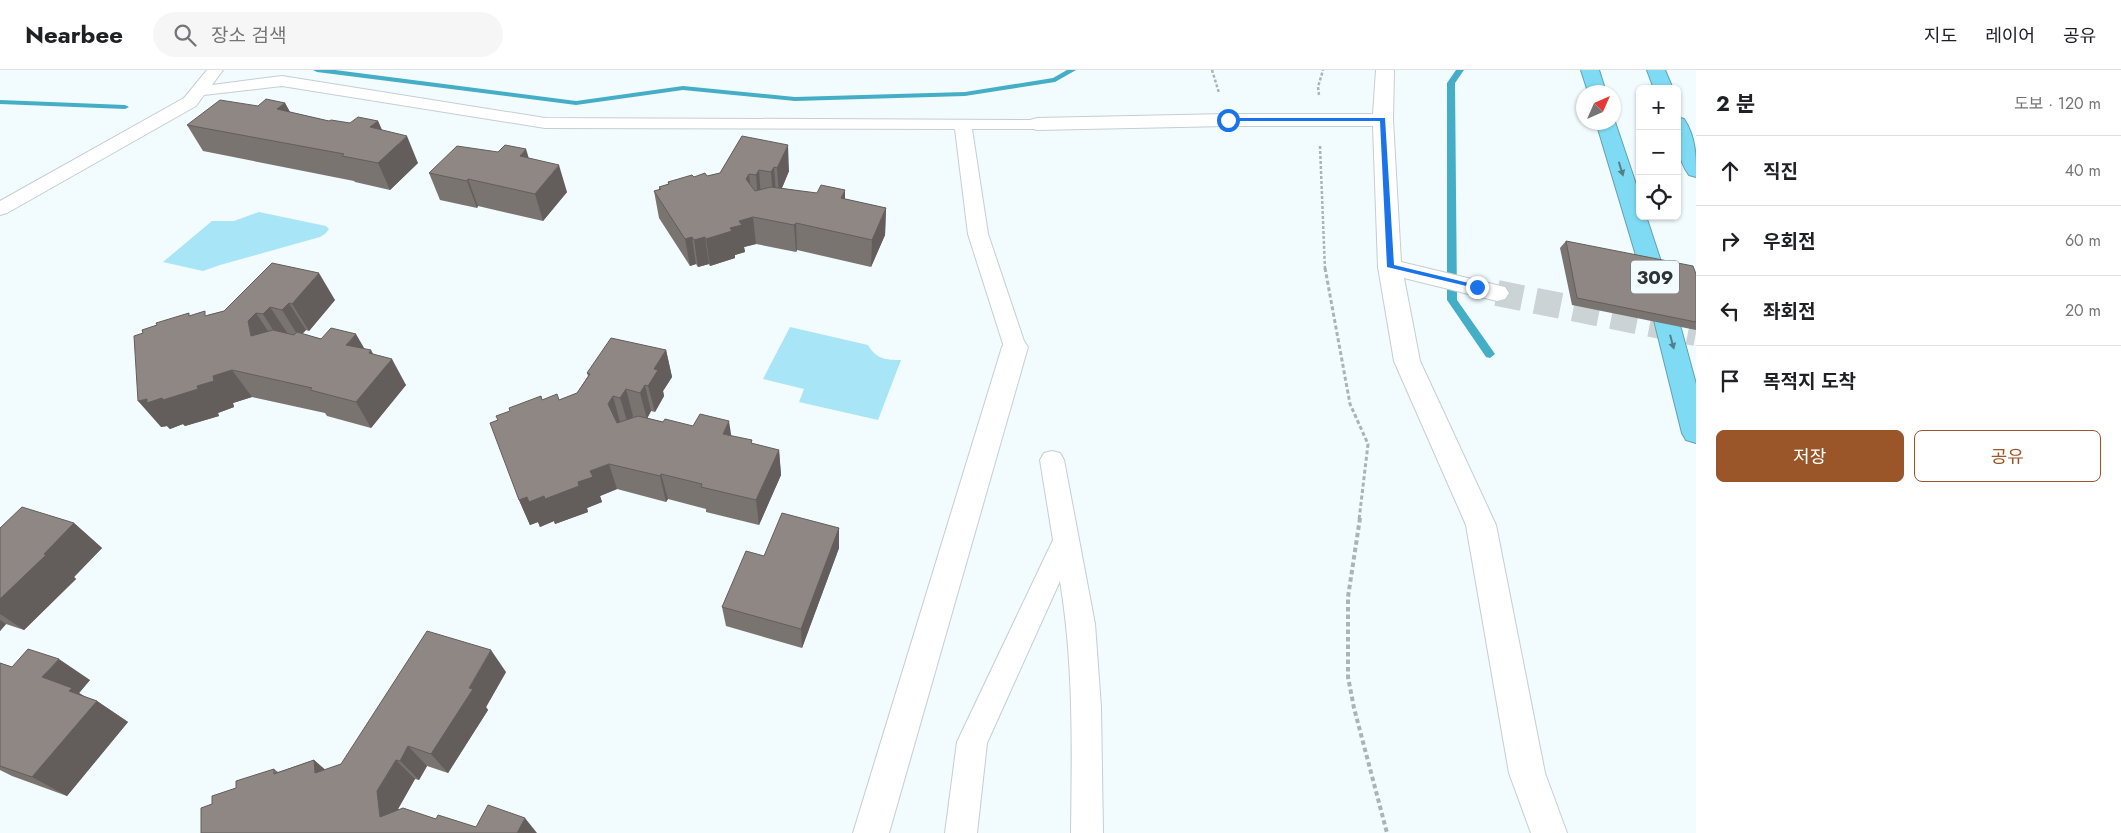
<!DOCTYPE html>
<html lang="ko">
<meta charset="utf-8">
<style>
:root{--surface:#fff;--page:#f6f6f6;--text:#202124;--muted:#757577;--line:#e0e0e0;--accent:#9a5528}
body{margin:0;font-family:Jost,"Noto Sans KR",sans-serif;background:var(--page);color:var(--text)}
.controls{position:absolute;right:15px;top:15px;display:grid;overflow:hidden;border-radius:8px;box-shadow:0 1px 4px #0004}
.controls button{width:45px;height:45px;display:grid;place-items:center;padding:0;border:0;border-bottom:1px solid var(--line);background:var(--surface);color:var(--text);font:25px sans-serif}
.compass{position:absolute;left:1576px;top:15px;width:45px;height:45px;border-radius:50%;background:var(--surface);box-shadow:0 1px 4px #0004;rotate:45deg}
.stop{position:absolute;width:15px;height:15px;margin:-11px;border:4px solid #1a73e8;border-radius:50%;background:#fff}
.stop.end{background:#1a73e8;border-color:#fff;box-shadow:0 1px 5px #0008}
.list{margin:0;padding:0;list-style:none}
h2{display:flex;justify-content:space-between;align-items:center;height:65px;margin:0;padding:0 20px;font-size:21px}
h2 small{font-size:16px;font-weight:400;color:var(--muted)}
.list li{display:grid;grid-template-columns:32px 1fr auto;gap:15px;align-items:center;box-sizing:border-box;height:70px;padding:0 20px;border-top:1px solid var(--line)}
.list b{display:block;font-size:19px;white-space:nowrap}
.list em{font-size:16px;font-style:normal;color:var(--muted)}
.actions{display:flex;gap:10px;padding:15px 20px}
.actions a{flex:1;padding:11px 0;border:1px solid var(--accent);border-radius:8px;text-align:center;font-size:18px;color:var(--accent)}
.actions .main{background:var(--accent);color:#fff}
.icon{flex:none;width:28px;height:28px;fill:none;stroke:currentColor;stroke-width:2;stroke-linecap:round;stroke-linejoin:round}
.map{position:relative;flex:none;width:1696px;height:763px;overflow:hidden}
header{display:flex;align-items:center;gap:30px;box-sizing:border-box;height:70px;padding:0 25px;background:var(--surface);border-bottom:1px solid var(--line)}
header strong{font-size:24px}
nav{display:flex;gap:28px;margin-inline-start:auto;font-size:18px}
.search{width:350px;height:45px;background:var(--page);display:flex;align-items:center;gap:12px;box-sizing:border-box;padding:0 18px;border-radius:28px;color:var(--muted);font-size:19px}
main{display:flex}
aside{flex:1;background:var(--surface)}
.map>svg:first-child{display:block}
.green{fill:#a8e5f6}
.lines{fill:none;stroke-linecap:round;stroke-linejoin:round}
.stream{fill:#45aec7;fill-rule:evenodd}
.minor-tunnel{stroke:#cbd3d5;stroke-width:26;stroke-dasharray:26 13;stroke-linecap:butt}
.service-casing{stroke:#c5ced0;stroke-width:2}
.minor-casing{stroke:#c5ced0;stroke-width:2}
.motorway-casing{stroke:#63a0b0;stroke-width:2}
.path-far2{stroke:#acb3b5;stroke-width:2.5;stroke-dasharray:3 2;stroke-linecap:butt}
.path-far1{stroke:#acb3b5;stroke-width:3;stroke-dasharray:4 2.5;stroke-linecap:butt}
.path{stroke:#acb3b5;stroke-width:4;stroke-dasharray:4.5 3;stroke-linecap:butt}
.service{fill:#fff;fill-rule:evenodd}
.minor{fill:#fff;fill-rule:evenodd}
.motorway{fill:#7fdbf3;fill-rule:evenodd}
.wall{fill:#7a7471}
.shaded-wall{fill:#635e5c}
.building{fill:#8e8783;stroke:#635e5c}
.oneway{fill:#537f8a}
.route{fill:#1a73e8}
.labels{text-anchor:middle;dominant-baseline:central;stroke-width:4.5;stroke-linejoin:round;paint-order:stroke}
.shield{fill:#f2fbfd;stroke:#6a6f70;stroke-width:1}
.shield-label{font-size:19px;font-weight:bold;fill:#2f3334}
</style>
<header>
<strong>Nearbee</strong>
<div class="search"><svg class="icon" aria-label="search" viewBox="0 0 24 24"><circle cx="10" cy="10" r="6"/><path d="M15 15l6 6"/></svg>장소 검색</div>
<nav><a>지도</a><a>레이어</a><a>공유</a></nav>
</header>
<main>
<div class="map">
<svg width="1696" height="763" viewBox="0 0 1696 763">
<rect width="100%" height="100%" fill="#f2fbfd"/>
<!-- green -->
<g class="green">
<polygon points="259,142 326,156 329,159 325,164 320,167 220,195 203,201 163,192 212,151 234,151"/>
<path d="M790 257 868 275C876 289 886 290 901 290L878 350 799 332 804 319 763 309Z"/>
</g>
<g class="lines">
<!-- stream -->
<g class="stream">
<polygon points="313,0 335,0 576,31 683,16 795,27 965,22 1053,8 1067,0 1076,0 1055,12 965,26 795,31 683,20 576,35 317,2"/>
<polygon points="1456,0 1464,0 1455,13 1457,230 1495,284 1490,288 1486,287 1447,230 1447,13"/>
<polygon points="0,30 125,35 129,37 125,39 0,34"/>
</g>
<!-- minor-tunnel -->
<polyline class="minor-tunnel" points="1497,223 1696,263"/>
<!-- service casing -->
<g class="service-casing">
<g id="service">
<polygon points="207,0 223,0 212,15 282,6 545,48 1043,50 1046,54 1043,58 1037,59 972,59 988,164 1026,277 1023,282 1015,285 1007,282 1004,277 968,164 955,59 545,58 282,16 204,25 196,36 7,143 0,145 0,131 184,28"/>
<path d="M1052 381 1060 383 1064 390 1095 554 1101 637 1103 763H1071C1072 678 1074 595 1060 511L987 673 977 763H945L957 672 1053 470 1040 390 1044 383Z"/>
</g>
</g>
<!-- minor casing -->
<g class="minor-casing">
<g id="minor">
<polygon points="1376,0 1394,0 1393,50 1401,192 1505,217 1509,223 1505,229 1497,231 1404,208 1420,291 1496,455 1545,703 1567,763 1531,763 1509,703 1466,455 1394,291 1378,197 1373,56 1227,56 1037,60 1030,58 1027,54 1030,50 1037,48 1227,44 1373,44"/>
<polygon points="1015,268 1024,271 1028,277 889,763 853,763 1002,277 1006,271"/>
</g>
</g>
<!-- motorway casing -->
<g class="motorway-casing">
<g id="motorway">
<polygon points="1581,0 1599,0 1606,22 1588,22"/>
<polygon points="1647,0 1665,0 1673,19 1654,19"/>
<path d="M1677 47 1684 49C1696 67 1696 86 1696 107L1689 105C1676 87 1677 68 1677 47Z"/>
<polygon points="1614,49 1640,126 1640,146 1646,146 1671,222 1696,314 1696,373 1686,370 1682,363 1647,222 1596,52 1614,52"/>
</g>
</g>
<!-- path-far2 -->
<g class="path-far2">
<polyline points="1212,0 1219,23"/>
<polyline points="1319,25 1318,17 1323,0"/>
<polyline points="1320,76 1325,200"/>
</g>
<!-- path-far1 -->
<polyline class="path-far1" points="1325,198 1350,334 1368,374 1359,450"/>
<!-- path -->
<polyline class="path" points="1360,448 1348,527 1348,607 1354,638 1387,763"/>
<!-- service -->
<use href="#service" class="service"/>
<!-- minor -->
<use href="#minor" class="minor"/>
<!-- motorway -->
<use href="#motorway" class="motorway"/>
</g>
<!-- wall -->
<g class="wall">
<polygon points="285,33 290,42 329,51 350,53 378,51 382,60 418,93 390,120 355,112 354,111 203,81 187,55 258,36"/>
<polygon points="742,66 789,101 782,118 845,129 886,138 885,165 871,197 797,180 796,182 756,174 744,177 745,182 735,185 735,188 710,196 709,194 698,197 696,194 690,196 659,148 654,121 659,120 659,117 668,114 668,112 694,107 707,106 720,103"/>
<polygon points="529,88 567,122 543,151 478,136 477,138 440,130 429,103"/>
<polygon points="1566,171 1696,204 1696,260 1572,235 1560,178"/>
<polygon points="272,193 335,230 309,261 306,260 302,264 364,279 373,284 406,315 371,358 327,346 325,343 252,327 233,333 234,337 218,343 219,346 185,356 183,354 170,359 167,356 161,357 208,245 224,241"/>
<polygon points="666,280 672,307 663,321 664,326 655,342 651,341 647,348 663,352 732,366 752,374 779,380 781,405 759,455 706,442 706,439 668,429 666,432 617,419 600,426 602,432 587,438 588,442 555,454 554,451 540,457 538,452 530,455 519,430 498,350 542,330 559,330 577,323 588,306 587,303"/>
<polygon points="74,453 102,478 74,507 76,509 24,560 6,554 0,561 0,458"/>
<polygon points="839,458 839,478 802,578 726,556 722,537 764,486"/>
<polygon points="0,593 12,597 90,610 79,623 86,627 97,631 128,652 67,726 12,706 0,700"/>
<polygon points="506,602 486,637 488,640 448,703 427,696 419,710 415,709 398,739 436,749 476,757 212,734 236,718 274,699 278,702 314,690 325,700 341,694"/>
</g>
<!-- shaded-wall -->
<g class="shaded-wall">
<polygon points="285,33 299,59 277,39"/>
<polygon points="378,51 389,77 370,57"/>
<polygon points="407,66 418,93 390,120 378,93"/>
<polygon points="788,75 789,101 779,125 777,98"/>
<polygon points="526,79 534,105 520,86"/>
<polygon points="559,95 567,122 543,151 535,124"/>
<polygon points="774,97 776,124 773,129 771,102"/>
<polygon points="759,100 761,127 758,132 756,105"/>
<polygon points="749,104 752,131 746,109"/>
<polygon points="468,109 478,136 477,138 467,111"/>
<polygon points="845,120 845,147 841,128"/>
<polygon points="886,138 885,165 871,197 872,170"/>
<polygon points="753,147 756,174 744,177 745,182 735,185 735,188 710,196 706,169 739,151"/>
<polygon points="796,153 797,180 796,182 794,155"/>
<polygon points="692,167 696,194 690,196 685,169"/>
<polygon points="705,167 709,194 698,197 694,170"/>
<polygon points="319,203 335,230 309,261 292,234"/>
<polygon points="289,233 306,260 299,267 282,240"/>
<polygon points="270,237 288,264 280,271 263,244"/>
<polygon points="256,243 274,270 251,266 248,251"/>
<polygon points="356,264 371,290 346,275"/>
<polygon points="371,280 382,300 392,289 406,315 371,358 356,332 369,283"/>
<polygon points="666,280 672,307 663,321 664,326 655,342 648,316 654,299"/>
<polygon points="232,300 252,327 233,333 234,337 218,343 219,346 185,356 183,354 170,359 167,356 161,357 138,331 197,316 213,306"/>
<polygon points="645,315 651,341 647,349 640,323"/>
<polygon points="626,319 633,346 628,354 620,328"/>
<polygon points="613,326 620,352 615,361 608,334"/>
<polygon points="729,351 733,377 723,364"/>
<polygon points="779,380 781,405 759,455 756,430"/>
<polygon points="609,394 617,419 600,426 602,432 587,438 588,442 555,454 554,451 540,457 538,452 530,455 519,430 527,427 578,412 590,401"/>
<polygon points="661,404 668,429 666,432 660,406"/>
<polygon points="74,453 102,478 74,507 76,509 24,560 0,544 0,529"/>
<polygon points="839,458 839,478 802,578 801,559"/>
<polygon points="0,550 6,554 0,561"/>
<polygon points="491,580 506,602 486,637 488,640 448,703 431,684"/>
<polygon points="59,589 90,610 79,623 95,634 97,631 128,652 67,726 32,707 42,607"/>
<polygon points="408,676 427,696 419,710 400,691"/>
<polygon points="314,690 336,709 315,703"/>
<polygon points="396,690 415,709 398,739 400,763 380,747 377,721"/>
<polygon points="525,748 537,763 517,763"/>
</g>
<!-- building -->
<g class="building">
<polygon points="266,29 285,33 277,39 329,51 331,50 350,53 358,47 378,51 370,57 407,66 378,93 342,86 344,84 187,55 220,30 258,36"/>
<polygon points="742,66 788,75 777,98 774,97 771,102 759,100 756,105 749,104 746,109 755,121 771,117 817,123 821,115 845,120 841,128 886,138 872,170 796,153 794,155 753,147 739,151 742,155 730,158 732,161 706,169 705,167 694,170 692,167 685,169 654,121 661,119 659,117 669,114 668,112 692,105 694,107 705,103 707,106 720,103"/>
<polygon points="505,75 526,79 520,86 559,95 535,124 468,109 467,111 429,103 457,76 498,82"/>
<polygon points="1566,171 1693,196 1696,204 1696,252 1577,228"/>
<polygon points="272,193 319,203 292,234 289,233 282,240 270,237 263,244 256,243 248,251 251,266 273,260 294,265 297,262 321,269 331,258 356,264 346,275 371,280 369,283 392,289 356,332 310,320 312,318 232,300 213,306 214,311 197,316 198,319 163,330 162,328 147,333 147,329 138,331 134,266 143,263 142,260 157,255 156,253 189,243 189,246 205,241 205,246 224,241"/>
<polygon points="611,268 666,280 654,299 658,300 648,316 645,315 640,323 626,319 620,328 613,326 608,334 617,353 638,346 663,352 665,349 693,356 700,344 729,351 723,364 752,370 751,373 779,380 756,430 701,417 702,414 661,404 660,406 609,394 590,401 593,407 578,412 579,416 545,429 544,426 529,432 527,427 519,430 490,353 498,350 496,346 510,341 509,338 541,326 542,330 557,324 559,330 577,323 590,304 587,303"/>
<polygon points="22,437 74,453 44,484 46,485 0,529 0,458"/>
<polygon points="782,443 839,458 801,559 722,537 746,481 764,486"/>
<polygon points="427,561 491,580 469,618 473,619 431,684 408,676 400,691 396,690 377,721 380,747 403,738 436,749 438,745 476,757 488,735 525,748 517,763 201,763 201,738 212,734 212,726 236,718 236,711 274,699 274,704 314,690 315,703 341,694"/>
<polygon points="28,579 59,589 42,607 72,618 69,621 97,631 32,707 0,696 0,593 12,597"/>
</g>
<!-- one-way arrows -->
<defs><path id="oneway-solid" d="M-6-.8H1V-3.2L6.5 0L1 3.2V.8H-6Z" transform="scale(1.25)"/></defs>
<g class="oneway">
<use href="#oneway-solid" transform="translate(1621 99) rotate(73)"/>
<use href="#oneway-solid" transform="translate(1672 272) rotate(75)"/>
</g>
<!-- route -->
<polygon class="route" points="1228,48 1385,48 1394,195 1477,215 1479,216 1479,219 1387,197 1380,51 1225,51"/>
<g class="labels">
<!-- shield labels -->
<rect class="shield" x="1631" y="190.5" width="48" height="33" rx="4"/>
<g class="shield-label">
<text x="1655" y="207">309</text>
</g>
</g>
</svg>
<div class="controls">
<button>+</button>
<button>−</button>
<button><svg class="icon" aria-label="locate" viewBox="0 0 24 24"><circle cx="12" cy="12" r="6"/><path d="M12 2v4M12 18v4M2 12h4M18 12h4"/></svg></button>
</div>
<svg class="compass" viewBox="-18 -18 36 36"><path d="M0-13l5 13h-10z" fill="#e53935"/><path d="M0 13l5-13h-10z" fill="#757577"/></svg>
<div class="stop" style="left:1228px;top:50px"></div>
<div class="stop end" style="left:1477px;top:217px"></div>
</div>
<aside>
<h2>2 분<small>도보 · 120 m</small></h2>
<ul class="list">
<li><svg class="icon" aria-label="ahead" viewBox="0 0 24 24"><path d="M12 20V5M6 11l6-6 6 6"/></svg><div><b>직진</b></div><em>40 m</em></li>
<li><svg class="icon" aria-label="right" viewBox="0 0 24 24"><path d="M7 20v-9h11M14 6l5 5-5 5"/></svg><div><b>우회전</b></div><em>60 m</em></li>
<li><svg class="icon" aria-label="left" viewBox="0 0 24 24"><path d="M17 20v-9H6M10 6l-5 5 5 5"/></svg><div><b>좌회전</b></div><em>20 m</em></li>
<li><svg class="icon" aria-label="arrive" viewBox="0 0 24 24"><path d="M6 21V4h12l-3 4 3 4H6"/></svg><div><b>목적지 도착</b></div></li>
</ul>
<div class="actions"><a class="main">저장</a><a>공유</a></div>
</aside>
</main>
